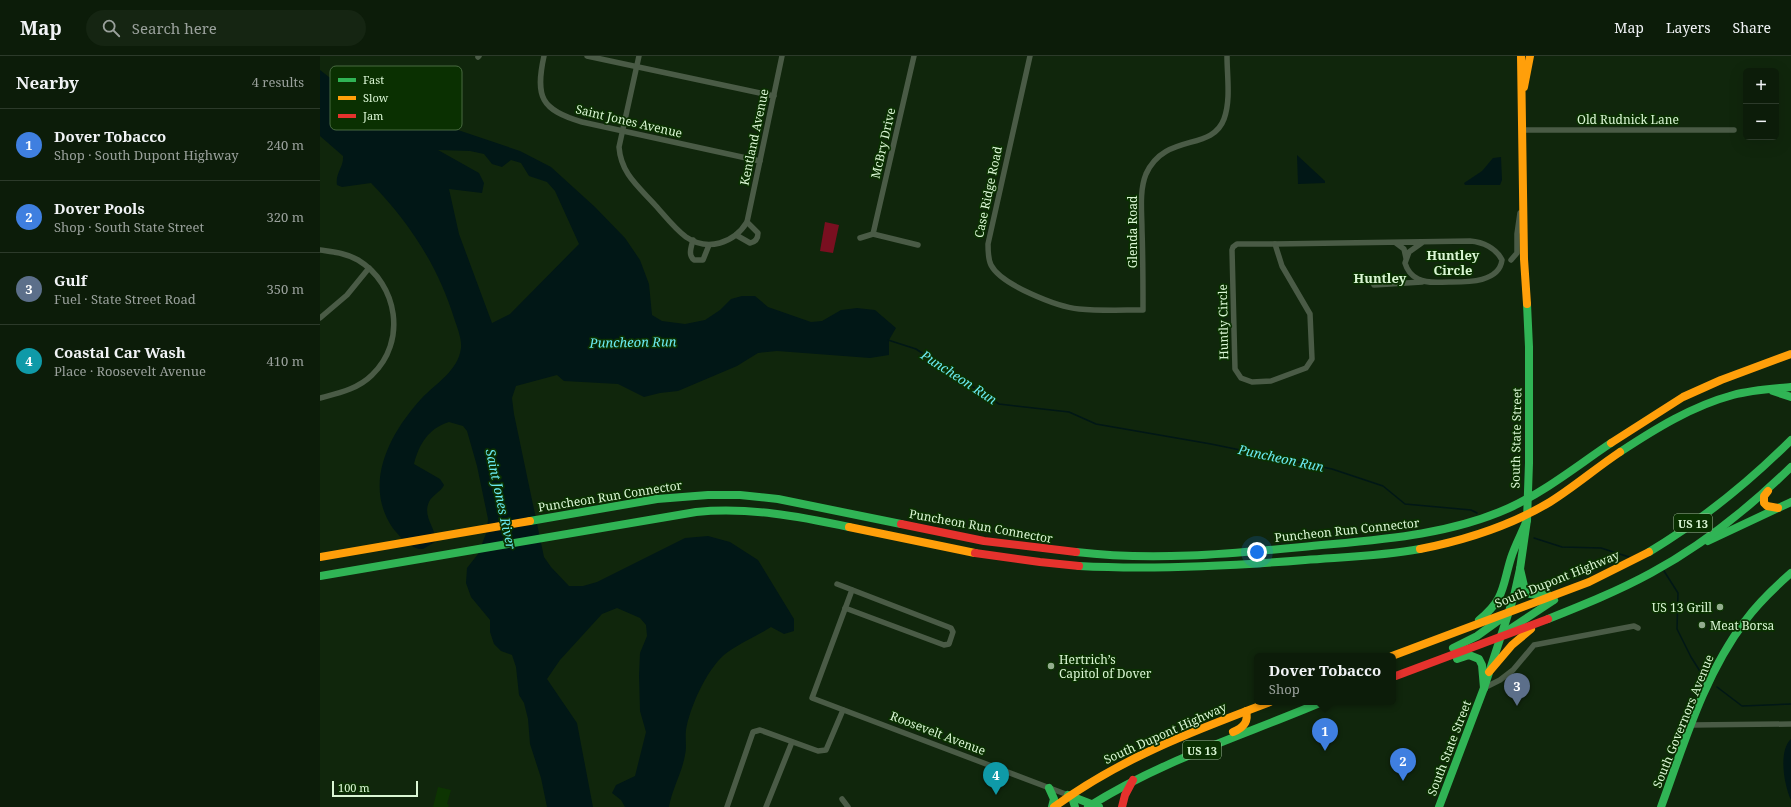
<!DOCTYPE html>
<meta charset="utf-8">
<style>
:root{--surface:#0c1c09;--page:#152512;--text:#f1f3f6;--muted:#9aa19c;--line:#2c3a2a;--accent:#93ad8e}
body{margin:0;font-family:"Noto Serif",serif;background:var(--page);color:var(--text)}
.controls{position:absolute;right:12px;top:12px;display:grid;overflow:hidden;border-radius:6px;box-shadow:0 4px 16px #0002}
.controls button{width:36px;height:36px;display:grid;place-items:center;padding:0;border:0;border-bottom:1px solid var(--line);background:var(--surface);color:var(--text);font:20px sans-serif}
.scale{position:absolute;left:12px;bottom:10px;width:86px;box-sizing:border-box;padding-left:4px;border:2px solid #daf6d4;border-top:0;font-size:11px;line-height:14px;white-space:nowrap;color:#daf6d4;-webkit-text-stroke:3px #0a3001;paint-order:stroke}
.you{position:absolute;left:937px;top:496px;width:14px;height:14px;margin:-10px;border:3px solid #fff;border-radius:50%;background:#1a73e8;box-shadow:0 0 0 6px #1a73e833}
.badge{display:grid;place-items:center;width:26px;height:26px;border-radius:50%;background:var(--accent);color:#fff;font-size:13px;font-weight:700}
.pin{position:absolute;translate:-50% -33px;filter:drop-shadow(0 1px 2px #0008)}
.pin::after{content:'';position:absolute;top:21px;width:14px;height:12px;background:inherit;clip-path:polygon(0 0,100% 0,50% 100%)}
.popup{position:absolute;left:934px;top:597px;width:142px;height:52px;box-sizing:border-box;display:grid;place-content:center;border-radius:6px;background:var(--surface);filter:drop-shadow(0 1px 3px #0005);font-size:13px;white-space:nowrap;color:var(--muted)}
.popup b{font-size:15px;color:var(--text)}
.popup::after{content:'';position:absolute;left:50%;top:100%;margin-left:-8px;border:8px solid transparent;border-top-color:var(--surface)}
.list{margin:0;padding:0;list-style:none}
h2{display:flex;justify-content:space-between;align-items:center;height:52px;margin:0;padding:0 16px;font-size:17px}
h2 small{font-size:13px;font-weight:400;color:var(--muted)}
.list li{display:grid;grid-template-columns:26px 1fr auto;gap:12px;align-items:center;box-sizing:border-box;height:72px;padding:0 16px;border-top:1px solid var(--line)}
.list b{display:block;font-size:15px;white-space:nowrap}
.list p{margin:0;font-size:13px;white-space:nowrap;color:var(--muted)}
.list em{font-size:13px;font-style:normal;color:var(--muted)}
.icon{flex:none;width:22px;height:22px;fill:none;stroke:currentColor;stroke-width:2;stroke-linecap:round;stroke-linejoin:round}
.map{position:relative;flex:none;width:1471px;height:751px;overflow:hidden}
header{display:flex;align-items:center;gap:24px;box-sizing:border-box;height:56px;padding:0 20px;background:var(--surface);border-bottom:1px solid var(--line)}
header strong{font-size:19px}
nav{display:flex;gap:22px;margin-inline-start:auto;font-size:14px}
.search{width:280px;height:36px;background:var(--page);display:flex;align-items:center;gap:10px;box-sizing:border-box;padding:0 14px;border-radius:22px;color:var(--muted);font-size:15px}
main{display:flex}
aside{flex:1;background:var(--surface)}
.map>svg:first-child{display:block}
.built{fill:#0d3402}
.green{fill:#790f20}
.water{fill:#011716;fill-rule:evenodd}
.lines{fill:none;stroke-linecap:round;stroke-linejoin:round}
.stream{stroke:#011716;stroke-width:1.5}
.street{stroke:#4a5b46;stroke-width:5.5}
.fast{stroke:#30b455;stroke-width:8}
.slow{stroke:#ff9f0a;stroke-width:8}
.jam{stroke:#e5322d;stroke-width:8}
.poi-dot{fill:#93ad8e;stroke:#0a3001;stroke-width:1.5}
.labels{text-anchor:middle;dominant-baseline:central;stroke-width:3.5;stroke-linejoin:round;paint-order:stroke}
.shield{fill:#0a3001;stroke:#9cbb95;stroke-width:1}
.shield-label{font-size:11px;font-weight:bold;fill:#daf6d4}
.street-label{font-size:12px;fill:#daf6d4;stroke:#0a3001}
.poi-label{font-size:12px;fill:#daf6d4;stroke:#0a3001;text-anchor:start}
.neighbourhood-label{font-size:13px;font-weight:bold;fill:#daf6d4;stroke:#0a3001}
.water-label{font-size:13px;font-style:italic;fill:#6ae9f0;stroke:#0a3001}
.key{fill:#0a3001;stroke:#486b40;stroke-width:1}
.key-label{font-size:11px;fill:#daf6d4}
</style>
<header>
<strong>Map</strong>
<div class="search"><svg class="icon" aria-label="search" viewBox="0 0 24 24"><circle cx="10" cy="10" r="6"/><path d="M15 15l6 6"/></svg>Search here</div>
<nav><a>Map</a><a>Layers</a><a>Share</a></nav>
</header>
<main>
<aside>
<h2>Nearby<small>4 results</small></h2>
<ul class="list">
<li><span class="badge" style="background:#3f7fe0">1</span><div><b>Dover Tobacco</b><p>Shop · South Dupont Highway</p></div><em>240 m</em></li>
<li><span class="badge" style="background:#3f7fe0">2</span><div><b>Dover Pools</b><p>Shop · South State Street</p></div><em>320 m</em></li>
<li><span class="badge" style="background:#5c6f8a">3</span><div><b>Gulf</b><p>Fuel · State Street Road</p></div><em>350 m</em></li>
<li><span class="badge" style="background:#0f9aa8">4</span><div><b>Coastal Car Wash</b><p>Place · Roosevelt Avenue</p></div><em>410 m</em></li>
</ul>
</aside>
<div class="map">
<svg width="1471" height="751" viewBox="0 0 1471 751">
<rect width="100%" height="100%" fill="#10260c"/>
<!-- built -->
<polygon class="built" points="118,731 131,734 127,748 129,749 128,751 113,751"/>
<!-- green -->
<polygon class="green" points="505,166 519,169 513,197 500,195"/>
<!-- water -->
<g class="water">
<path d="M0 14 9 21 62 35 97 48 112 61 132 72 200 95 231 111 275 151 305 182 320 204 329 228 332 259 342 265 365 268 385 264 400 254 411 243 422 240H435L448 251 491 266 502 265 521 254 537 252 555 254 576 272 569 284V299L550 302 457 295 438 297 417 310 358 335 340 337 324 341 298 328 244 325 237 319 196 330 192 342 194 358 224 501 231 511 249 530H263L277 526 365 482 388 480 410 486 438 504 474 563V575L464 578 451 571C439 579 414 590 404 599 386 615 370 651 366 674 365 682 367 691 365 699 362 717 352 733 349 751H305L301 744 292 737 296 729 315 720 326 676 320 655 319 619 320 597 327 580 326 569 320 562 297 552 282 558 240 604 227 623 257 667 273 751H227L221 722 210 688 208 663 204 647 199 639 196 611 192 599 181 595 174 588 170 576V564L151 541 146 527 147 512 158 498 167 475 168 463 157 410 147 375 143 370 129 366C109 372 99 388 94 408L120 423 124 429C121 436 112 439 109 446 102 462 117 472 115 486L103 493C91 494 79 480 72 471 43 427 70 377 101 343 116 327 138 315 141 292 142 283 137 271 134 262 118 210 89 166 51 127L22 131 17 129C15 117 24 111 23 100L0 80ZM118 94 150 95 164 98 172 108 182 111 191 104 201 107 209 120 227 126 235 135 259 188 190 258 172 267 139 178 129 133 162 137 164 127 159 117Z"/>
<polygon points="977,99 1005,125 1005,127 978,128"/>
<polygon points="1181,101 1182,124 1180,129 1145,129 1144,127 1162,115 1173,102"/>
<path d="M1471 683V744C1464 729 1458 695 1471 683Z"/>
</g>
<g class="lines">
<!-- stream -->
<g class="stream">
<polyline points="568,284 596,293 679,348 749,356 776,368 891,388 1012,413 1063,430 1085,448 1151,454 1157,457"/>
<polyline points="1214,482 1242,491 1281,492 1309,501"/>
<polyline points="1344,515 1358,537 1357,573 1371,601 1383,620"/>
<polyline points="1397,631 1422,650 1471,648"/>
</g>
<!-- street -->
<g class="street">
<path d="M224 0C215 41 221 54 262 66L440 105"/>
<polyline points="267,0 454,40"/>
<path d="M319 0 299 91C301 118 319 131 336 150 345 160 355 173 366 181 388 196 414 187 427 166L462 0"/>
<path d="M710 0 668 188C668 196 668 203 671 209 681 229 738 251 759 253 780 255 802 254 823 254 823 228 823 201 822 175 822 157 819 135 826 118 845 76 892 96 904 63 911 44 907 20 907 0"/>
<polyline points="158,1 159,0"/>
<polyline points="1203,74 1414,74"/>
<polyline points="553,178 594,0"/>
<path d="M416 179 430 187C435 186 438 183 438 177L427 166"/>
<polyline points="540,182 553,178 598,189"/>
<path d="M373 184C371 192 368 199 374 204H383L389 189"/>
<polyline points="1076,187 1084,193 1086,202"/>
<polygon points="917,188 955,188 962,210 990,258 992,303 986,312 951,325 932,326 921,322 915,313 912,194 913,191"/>
<path d="M955 188 1150 185C1163 186 1176 192 1182 204 1179 227 1146 226 1129 226 1119 226 1108 228 1098 223 1090 219 1087 214 1085 207L1089 196 1103 186"/>
<path d="M0 194C13 196 26 197 38 204 78 228 87 286 52 319 38 333 19 337 0 342"/>
<polyline points="1191,204 1197,197 1197,178 1200,157"/>
<polyline points="1054,229 1102,226"/>
<polyline points="0,262 27,239 49,212"/>
<polyline points="517,528 631,572 633,576 629,588 624,589 525,552"/>
<polyline points="532,534 492,642 748,739"/>
<polyline points="1164,632 1180,624 1193,614 1214,589 1314,570 1318,572"/>
<polyline points="1372,669 1471,668"/>
<polyline points="522,743 528,751"/>
<polyline points="407,751 433,676 440,674 498,695 506,694 523,654"/>
<polyline points="446,751 472,686"/>
</g>
<!-- fast -->
<g class="fast">
<polyline points="1453,335 1471,341"/>
<path d="M1300 396C1335 373 1372 350 1413 339 1432 334 1451 333 1471 331"/>
<polyline points="210,465 337,443 388,439 420,439 458,443 581,468"/>
<polyline points="1388,485 1471,446"/>
<path d="M756 496C831 505 908 498 982 491 1052 484 1124 481 1189 452 1226 435 1258 409 1291 387"/>
<path d="M1329 496C1382 464 1428 427 1471 384"/>
<path d="M759 510C835 514 910 510 985 504 1023 501 1062 500 1100 493"/>
<polyline points="1200,513 1204,530 1210,538 1220,539 1227,537"/>
<path d="M0 520 376 456C428 451 478 460 529 471"/>
<path d="M1228 563C1263 549 1298 535 1331 517 1383 489 1429 452 1471 411"/>
<path d="M1159 564C1185 543 1182 531 1191 502 1195 489 1202 477 1207 464"/>
<polyline points="1187,575 1234,544"/>
<polyline points="1133,592 1157,580 1182,562"/>
<polyline points="1137,603 1149,599 1159,603 1162,609 1164,632"/>
<polyline points="729,732 734,743 732,751"/>
<polyline points="748,739 779,751"/>
<polyline points="752,741 755,751"/>
<path d="M768 751C842 704 922 680 1002 646"/>
<polyline points="1119,751 1164,632 1194,540 1200,513 1207,464 1209,407 1209,291 1207,248"/>
<path d="M1341 751C1364 688 1384 619 1425 565 1438 547 1454 532 1471 517"/>
</g>
<!-- slow -->
<g class="slow">
<polyline points="1201,0 1204,203 1207,248"/>
<polyline points="1204,31 1210,0"/>
<polyline points="1291,387 1363,341 1401,324 1471,298"/>
<polyline points="1448,435 1444,440 1444,447 1447,450 1458,452"/>
<polyline points="529,471 655,497"/>
<path d="M1100 493C1146 484 1190 470 1230 446 1254 431 1276 412 1300 396"/>
<polyline points="0,501 210,465"/>
<polyline points="1072,600 1269,526 1329,496"/>
<polyline points="1169,616 1192,589 1211,573"/>
<path d="M913 676C923 672 929 666 926 655"/>
<path d="M734 751C801 702 873 675 950 646"/>
</g>
<!-- jam -->
<g class="jam">
<polyline points="581,468 664,485 756,496"/>
<polyline points="655,497 720,506 759,510"/>
<polyline points="1073,621 1228,563"/>
<polyline points="802,751 805,739 813,724"/>
</g>
</g>
<!-- markers -->
<g class="poi-dot">
<circle cx="1400" cy="551" r="4"/>
<circle cx="1382" cy="569" r="4"/>
<circle cx="731" cy="610" r="4"/>
</g>
<g class="labels">
<!-- shield labels -->
<g class="shield">
<rect x="1354" y="458" width="38" height="18" rx="3"/>
<rect x="863" y="685" width="38" height="18" rx="3"/>
</g>
<g class="shield-label">
<text x="1373" y="467">US 13</text>
<text x="882" y="694">US 13</text>
</g>
<!-- street labels -->
<g class="street-label">
<text x="1308" y="63">Old Rudnick Lane</text>
<text transform="translate(309 65) rotate(13)">Saint Jones Avenue</text>
<text transform="translate(434 81) rotate(-78)">Kentland Avenue</text>
<text transform="translate(563 87) rotate(-77)">McBry Drive</text>
<text transform="translate(668 136) rotate(-78)">Case Ridge Road</text>
<text transform="translate(812 176) rotate(-90)">Glenda Road</text>
<text transform="translate(903 266) rotate(-91)">Huntly Circle</text>
<text transform="translate(1196 382) rotate(-89)">South State Street</text>
<text transform="translate(290 440) rotate(-9)">Puncheon Run Connector</text>
<text transform="translate(661 470) rotate(10)">Puncheon Run Connector</text>
<text transform="translate(1027 474) rotate(-6)">Puncheon Run Connector</text>
<text transform="translate(1237 523) rotate(-22)">South Dupont Highway</text>
<text transform="translate(1363 665) rotate(-68)">South Governors Avenue</text>
<text transform="translate(618 677) rotate(21)">Roosevelt Avenue</text>
<text transform="translate(845 677) rotate(-24)">South Dupont Highway</text>
<text transform="translate(1129 692) rotate(-69)">South State Street</text>
</g>
<!-- poi labels -->
<g class="poi-label">
<text x="1392" y="551" text-anchor="end">US 13 Grill</text>
<text x="1390" y="569">Meat Borsa</text>
<text x="739" y="603">Hertrich’s<tspan x="739" dy="14">Capitol of Dover</tspan></text>
</g>
<!-- neighbourhood labels -->
<g class="neighbourhood-label">
<text x="1133" y="199">Huntley<tspan x="1133" dy="15">Circle</tspan></text>
<text x="1060" y="222">Huntley</text>
</g>
<!-- water labels -->
<g class="water-label">
<text transform="translate(313 286) rotate(-1)">Puncheon Run</text>
<text transform="translate(639 321) rotate(33)">Puncheon Run</text>
<text transform="translate(961 402) rotate(12)">Puncheon Run</text>
<text transform="translate(181 443) rotate(78)">Saint Jones River</text>
</g>
</g>
<!-- legend -->
<rect x="10" y="10" width="132" height="64" rx="6" class="key"/>
<rect x="18" y="22" width="18" height="4" fill="#30b455"/>
<rect x="18" y="40" width="18" height="4" fill="#ff9f0a"/>
<rect x="18" y="58" width="18" height="4" fill="#e5322d"/>
<g class="key-label">
<text x="43" y="28">Fast</text>
<text x="43" y="46">Slow</text>
<text x="43" y="64">Jam</text>
</g>
</svg>
<div class="controls">
<button>+</button>
<button>−</button>
</div>
<div class="scale">100 m</div>
<div class="you"></div>
<div class="pin badge" style="left:1005px;top:695px;background:#3f7fe0">1</div>
<div class="popup"><b>Dover Tobacco</b>Shop</div>
<div class="pin badge" style="left:1083px;top:725px;background:#3f7fe0">2</div>
<div class="pin badge" style="left:1197px;top:650px;background:#5c6f8a">3</div>
<div class="pin badge" style="left:676px;top:739px;background:#0f9aa8">4</div>
</div>
</main>
